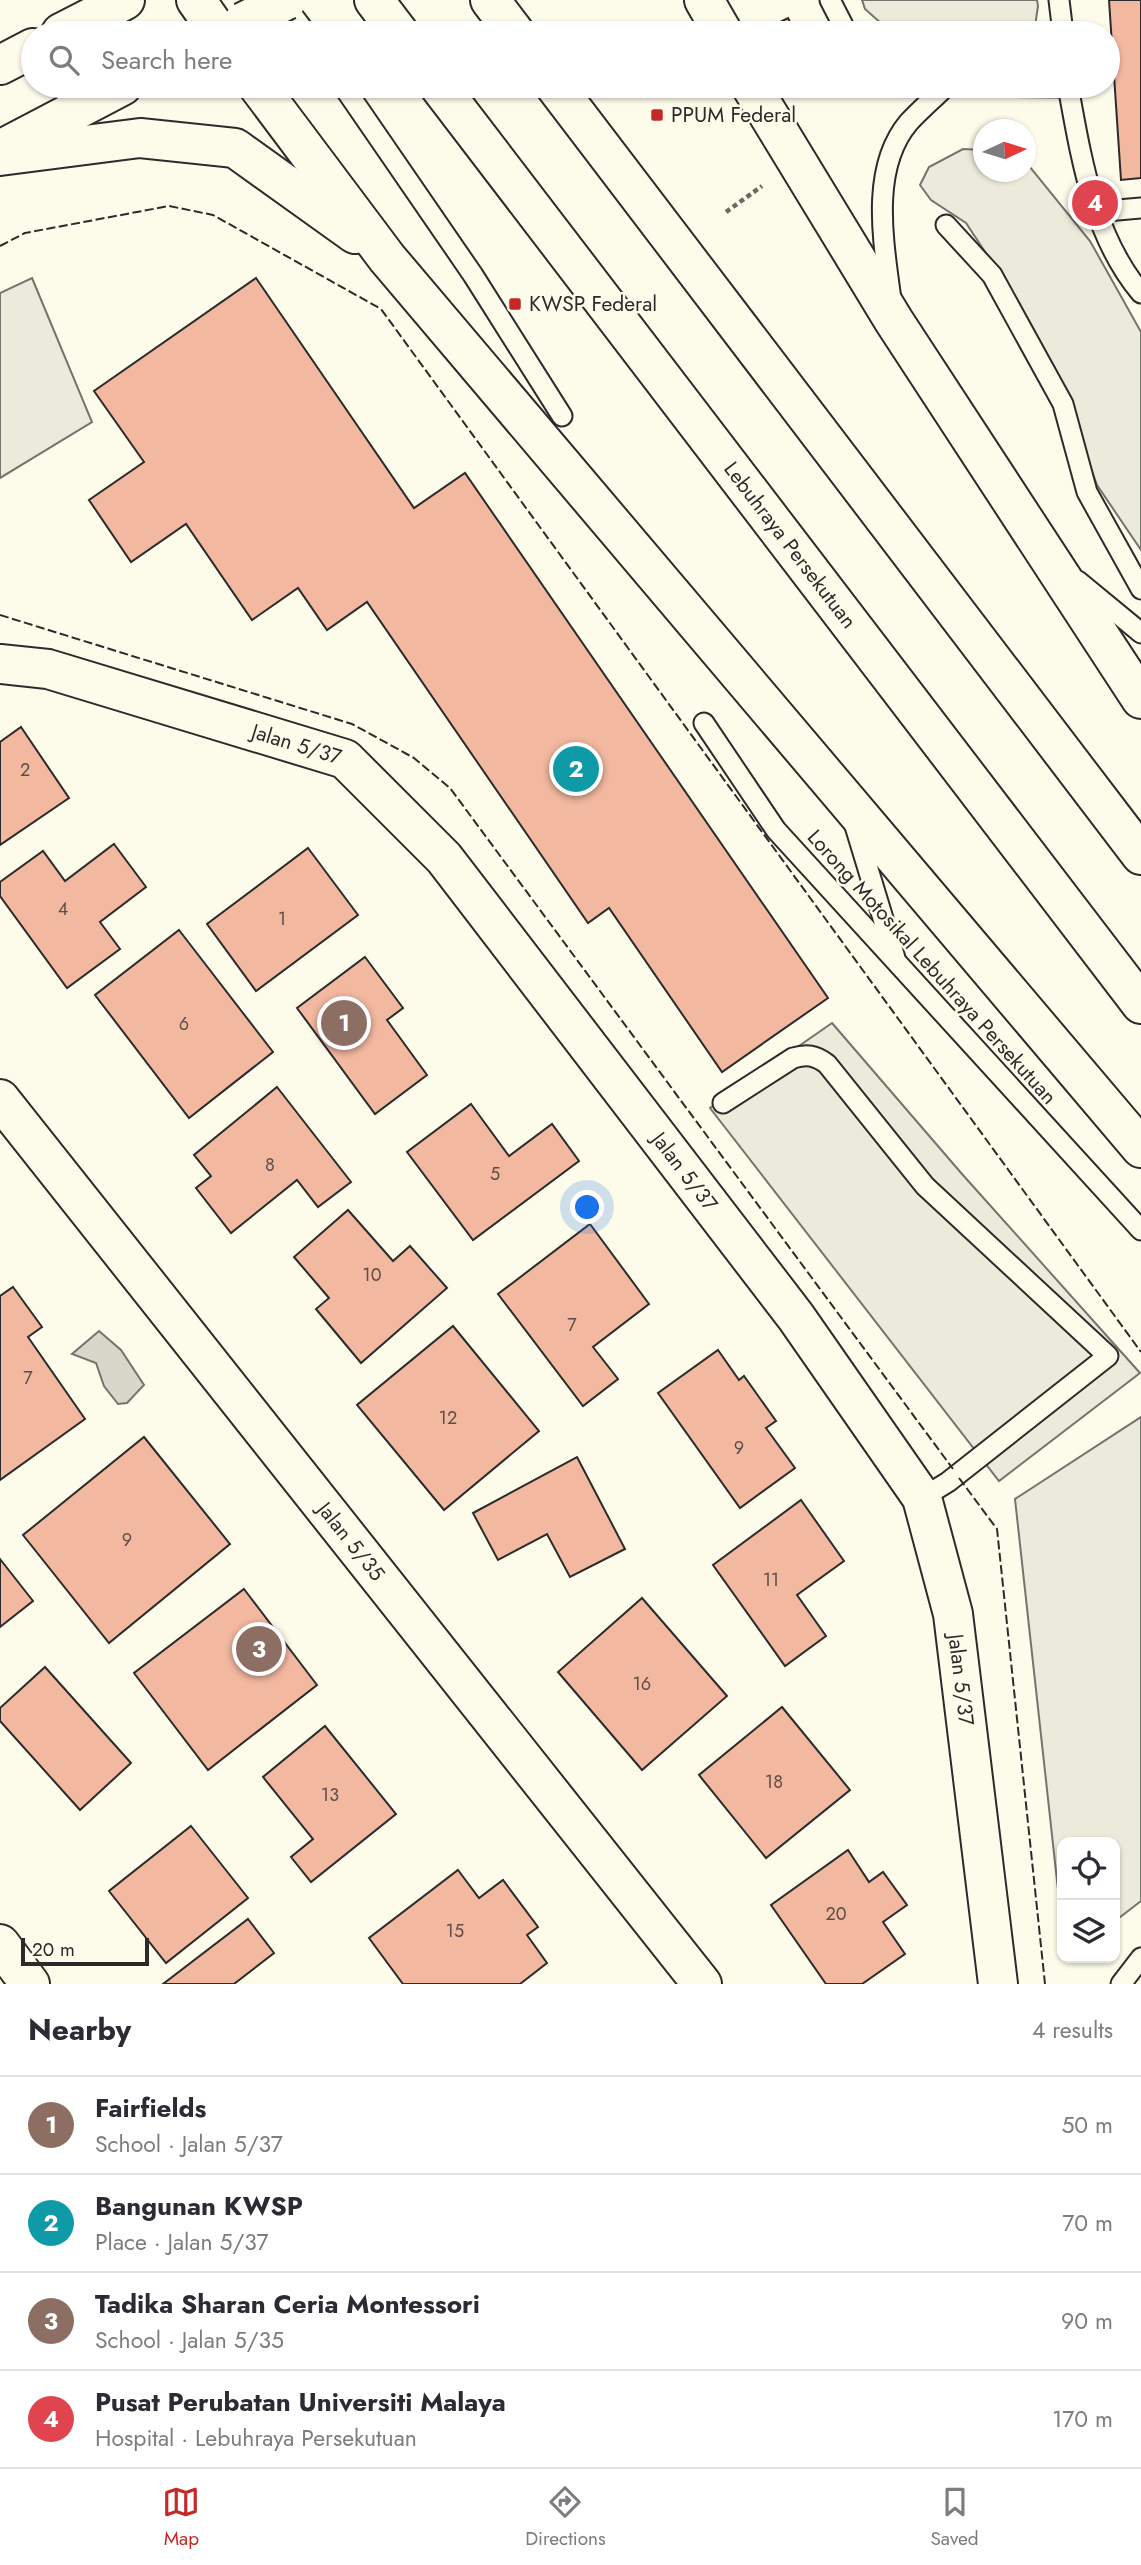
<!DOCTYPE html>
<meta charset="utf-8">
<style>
:root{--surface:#fff;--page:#f2f2f3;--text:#2b2b33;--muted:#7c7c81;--line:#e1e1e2;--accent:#c62828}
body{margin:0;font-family:Jost,sans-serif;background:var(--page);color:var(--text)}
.controls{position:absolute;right:21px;bottom:21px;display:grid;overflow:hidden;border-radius:14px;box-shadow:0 2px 5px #0004}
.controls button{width:63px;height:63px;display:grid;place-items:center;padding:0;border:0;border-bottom:2px solid var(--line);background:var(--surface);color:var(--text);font:35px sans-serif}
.compass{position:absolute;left:973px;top:119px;width:63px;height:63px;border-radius:50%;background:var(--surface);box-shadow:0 2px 5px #0004;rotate:86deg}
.scale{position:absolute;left:21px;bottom:18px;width:128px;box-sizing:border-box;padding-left:7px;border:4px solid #2b2b2b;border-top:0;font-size:19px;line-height:24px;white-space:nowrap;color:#2b2b2b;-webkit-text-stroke:5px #fdfbea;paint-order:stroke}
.you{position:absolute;left:588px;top:1208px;width:24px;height:24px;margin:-18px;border:5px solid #fff;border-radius:50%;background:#1a73e8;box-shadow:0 0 0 10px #1a73e833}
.badge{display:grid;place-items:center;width:46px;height:46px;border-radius:50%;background:var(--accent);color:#fff;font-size:23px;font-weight:700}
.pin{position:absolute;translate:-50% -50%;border:4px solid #fff;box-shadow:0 2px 7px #0006}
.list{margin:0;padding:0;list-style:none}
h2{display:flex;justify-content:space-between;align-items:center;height:91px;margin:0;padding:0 28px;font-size:30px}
h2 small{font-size:23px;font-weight:400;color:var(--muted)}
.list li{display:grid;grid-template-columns:46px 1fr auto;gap:21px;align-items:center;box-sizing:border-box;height:98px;padding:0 28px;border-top:2px solid var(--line)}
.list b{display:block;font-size:26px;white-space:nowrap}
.list p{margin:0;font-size:23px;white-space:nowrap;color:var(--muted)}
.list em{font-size:23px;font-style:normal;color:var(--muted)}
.icon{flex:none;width:38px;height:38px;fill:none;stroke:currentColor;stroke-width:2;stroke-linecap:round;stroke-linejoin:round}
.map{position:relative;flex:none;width:1141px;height:1984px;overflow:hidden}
.search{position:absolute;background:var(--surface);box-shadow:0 2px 5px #0004;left:21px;right:21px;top:21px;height:77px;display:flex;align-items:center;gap:18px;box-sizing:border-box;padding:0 24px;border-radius:38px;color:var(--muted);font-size:26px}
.sheet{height:483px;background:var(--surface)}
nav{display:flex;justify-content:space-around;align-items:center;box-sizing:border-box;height:98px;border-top:2px solid var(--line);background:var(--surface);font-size:19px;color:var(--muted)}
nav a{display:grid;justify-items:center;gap:4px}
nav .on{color:var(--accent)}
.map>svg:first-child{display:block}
.green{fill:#ecebdb;stroke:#74746e;stroke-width:2}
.parking{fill:#eceadb;stroke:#74746e;stroke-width:2}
.water{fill:#d8d7c9;stroke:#74746e;stroke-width:2}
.building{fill:#f2b8a0;stroke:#2b2b2b;stroke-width:2}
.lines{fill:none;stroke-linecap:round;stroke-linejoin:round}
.lane-casing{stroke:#2b2b2b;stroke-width:23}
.street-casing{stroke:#2b2b2b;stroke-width:42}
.primary-casing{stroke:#2b2b2b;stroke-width:42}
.highway-casing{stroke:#2b2b2b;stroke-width:42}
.path{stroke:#6a6964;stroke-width:4.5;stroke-dasharray:5 3.5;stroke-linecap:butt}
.lane{stroke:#fdfbea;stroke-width:19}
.street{stroke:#fdfbea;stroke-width:38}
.primary{stroke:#fdfbea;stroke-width:38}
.highway{stroke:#fdfbea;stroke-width:38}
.primary-bridge-casing{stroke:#2b2b2b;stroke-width:42;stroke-linecap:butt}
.primary-bridge{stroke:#fdfbea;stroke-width:38}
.fence{stroke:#2b2b2b;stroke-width:2;stroke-dasharray:9 3.5;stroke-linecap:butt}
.poi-dot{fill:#c62828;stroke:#fdfbea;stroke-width:2.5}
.labels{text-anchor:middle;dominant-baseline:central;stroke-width:5;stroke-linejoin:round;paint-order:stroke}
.number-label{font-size:18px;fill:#5d4e48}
.poi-label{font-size:21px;fill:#2b2b2b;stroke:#fdfbea;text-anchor:start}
.street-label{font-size:21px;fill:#2b2b2b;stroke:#fdfbea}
</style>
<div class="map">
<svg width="1141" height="1984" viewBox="0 0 1141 1984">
<rect width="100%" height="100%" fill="#fdfbea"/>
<!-- green -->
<polygon class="green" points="963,149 983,150 984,172 1026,172 1026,165 1030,167 1090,241 1141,332 1141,550 1097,485 1061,386 1001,276 966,223 931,200 920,185 929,167"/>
<!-- parking -->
<g class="parking">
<polygon points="862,0 1037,0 1038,6 1034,33 892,33 865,9"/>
<polygon points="32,278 92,422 0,478 0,293"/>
<polygon points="832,1023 962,1174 1140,1373 999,1481 710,1108"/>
<polygon points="1141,1417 1141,1901 1115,1921 1115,1842 1062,1842 1062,1926 1015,1499"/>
</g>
<!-- water -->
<polygon class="water" points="99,1331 121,1350 144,1385 127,1403 118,1404 104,1386 96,1363 72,1354"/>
<!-- building -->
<g class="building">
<polygon points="1109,0 1141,0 1141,178 1121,180"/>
<polygon points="788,18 796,33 781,33 776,24"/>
<polygon points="256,278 414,508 465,473 828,998 722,1072 609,908 588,923 367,602 327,630 298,588 252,620 186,524 131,562 89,500 144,462 94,391"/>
<polygon points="21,727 69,798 0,845 0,742"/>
<polygon points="114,844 146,887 100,922 120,949 67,988 0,896 0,882 43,851 65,881"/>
<polygon points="308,848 358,915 256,991 207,924"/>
<polygon points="179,930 273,1052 189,1118 95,995"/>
<polygon points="365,957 403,1008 387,1020 427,1075 375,1114 297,1008"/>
<polygon points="277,1087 351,1182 318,1207 297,1180 231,1233 196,1188 211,1176 194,1155"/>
<polygon points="471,1104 509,1156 552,1124 579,1161 473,1240 407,1152"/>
<polygon points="348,1210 393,1261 410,1246 447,1288 361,1363 316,1309 329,1298 294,1257"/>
<polygon points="590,1224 649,1304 593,1347 618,1379 583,1406 498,1294"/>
<polygon points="13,1287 42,1327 28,1337 85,1419 0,1480 0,1296"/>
<polygon points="453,1326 539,1431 444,1510 357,1405"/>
<polygon points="718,1350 739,1380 744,1376 776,1421 766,1428 795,1468 740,1508 658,1393"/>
<polygon points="144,1437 230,1544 109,1643 23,1535"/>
<polygon points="577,1457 625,1549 570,1577 547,1534 498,1560 473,1513"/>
<polygon points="801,1500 844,1561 797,1595 826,1636 785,1666 713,1565"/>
<polygon points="0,1559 33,1601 0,1627"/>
<polygon points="244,1589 317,1685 208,1770 134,1673"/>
<polygon points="642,1598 727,1696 642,1770 558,1672"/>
<polygon points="45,1667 131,1763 80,1810 0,1721 0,1708"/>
<polygon points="782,1707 850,1790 766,1858 699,1775"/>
<polygon points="325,1726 396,1814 311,1882 291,1857 313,1839 263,1777"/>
<polygon points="191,1826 248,1898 166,1963 109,1891"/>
<polygon points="848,1850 869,1882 883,1872 907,1905 883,1922 905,1954 862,1984 826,1984 771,1905"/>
<polygon points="458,1870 479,1898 503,1880 538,1927 527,1935 547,1963 520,1984 403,1984 369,1938"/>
<polygon points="248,1919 274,1953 234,1984 163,1984"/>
</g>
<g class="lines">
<!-- lane casing -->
<g class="lane-casing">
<g id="lane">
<polyline points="281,0 306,33"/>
<polyline points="830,0 847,33"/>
<polyline points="1059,0 1063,33"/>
<polyline points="343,86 473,275 562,416"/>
<polyline points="940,86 1068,87"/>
<path d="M1068 86C1081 157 1093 236 1141 293"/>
<polyline points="1095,212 1141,208"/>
<polyline points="946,225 992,275 1063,404 1087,492 1141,589"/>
<path d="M891 300C884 244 869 169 909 122 920 110 933 99 944 88"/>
<polyline points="1078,581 1141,633"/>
<polyline points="704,723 776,830 1141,1230"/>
<polyline points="855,826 895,958"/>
<path d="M723 1103 793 1058C807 1054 815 1055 827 1064L925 1186 1108 1356 948 1482 922 1498"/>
<polyline points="1121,1984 1141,1958"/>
</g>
</g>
<!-- street casing -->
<g class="street-casing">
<g id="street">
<path id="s1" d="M0 664 48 669 345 759 444 858 796 1317 922 1498 953 1614 998 1984"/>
<path id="s2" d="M0 1099 702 1984"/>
<polyline points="0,1944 30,1984"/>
</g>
</g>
<!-- primary casing -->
<g class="primary-casing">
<g id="primary">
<polyline points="61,33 125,0"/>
<polyline points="0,65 33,48"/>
<polyline points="0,150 122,86"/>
</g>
</g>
<!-- highway casing -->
<g class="highway-casing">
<g id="highway">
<polyline points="196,0 219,33"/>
<polyline points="374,0 399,33"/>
<polyline points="490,0 515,33"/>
<polyline points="704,0 723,33"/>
<polyline points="258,86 387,258 1141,1148"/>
<path id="s3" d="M439 86 1141 1004"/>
<polyline points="555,86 1141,855"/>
<polyline points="751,86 894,321 1141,699"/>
<polyline points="0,156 140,138 235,148 355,234"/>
</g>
</g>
<!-- path -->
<polyline class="path" points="726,212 762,186"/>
<!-- lane -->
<use href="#lane" class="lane"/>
<!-- street -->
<use href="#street" class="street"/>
<!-- primary -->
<use href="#primary" class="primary"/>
<!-- highway -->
<use href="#highway" class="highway"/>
<!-- primary-bridge casing -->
<g class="primary-bridge-casing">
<polyline id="primary-bridge" points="243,22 287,0"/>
</g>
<!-- primary-bridge -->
<use href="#primary-bridge" class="primary-bridge"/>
<!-- fence -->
<g class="fence">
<polyline points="0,246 25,233 169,206 213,215 381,309 1141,1352"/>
<polyline points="0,615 352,724 414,758 450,788 953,1469"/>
<polyline points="959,1478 997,1529 1045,1984"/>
</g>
</g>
<!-- markers -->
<g class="poi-dot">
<rect x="650" y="108" width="14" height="14" rx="3.5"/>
<rect x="508" y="297" width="14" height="14" rx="3.5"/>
</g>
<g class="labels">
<!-- number labels -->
<g class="number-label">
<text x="25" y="770">2</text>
<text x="63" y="909">4</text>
<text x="282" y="919">1</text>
<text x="184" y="1024">6</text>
<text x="270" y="1165">8</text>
<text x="495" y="1174">5</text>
<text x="372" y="1275">10</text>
<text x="572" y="1325">7</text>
<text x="28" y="1378">7</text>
<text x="448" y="1418">12</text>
<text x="739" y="1448">9</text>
<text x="127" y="1540">9</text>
<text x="771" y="1580">11</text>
<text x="642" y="1684">16</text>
<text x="774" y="1782">18</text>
<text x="330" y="1795">13</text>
<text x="836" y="1914">20</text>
<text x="455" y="1931">15</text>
</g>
<!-- poi labels -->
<g class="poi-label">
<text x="671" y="115">PPUM Federal</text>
<text x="529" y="304">KWSP Federal</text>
</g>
<!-- street labels -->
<g class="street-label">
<text stroke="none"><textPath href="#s3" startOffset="578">Lebuhraya Persekutuan</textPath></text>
<text stroke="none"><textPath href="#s1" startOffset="308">Jalan 5/37</textPath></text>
<text transform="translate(932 967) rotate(48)">Lorong Motosikal Lebuhraya Persekutuan</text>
<text stroke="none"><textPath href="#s1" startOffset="894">Jalan 5/37</textPath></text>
<text stroke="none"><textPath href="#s2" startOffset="565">Jalan 5/35</textPath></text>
<text stroke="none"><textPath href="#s1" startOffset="1484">Jalan 5/37</textPath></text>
</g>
</g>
</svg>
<div class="controls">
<button><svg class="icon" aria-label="locate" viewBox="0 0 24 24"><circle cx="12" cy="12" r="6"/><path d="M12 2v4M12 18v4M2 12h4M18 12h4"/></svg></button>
<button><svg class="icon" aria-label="layers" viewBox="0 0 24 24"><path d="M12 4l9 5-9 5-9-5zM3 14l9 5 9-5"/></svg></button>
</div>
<svg class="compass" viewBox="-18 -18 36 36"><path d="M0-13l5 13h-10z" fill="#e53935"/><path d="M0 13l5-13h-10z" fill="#7c7c81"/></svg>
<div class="scale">20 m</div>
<div class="you"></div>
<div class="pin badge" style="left:344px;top:1023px;background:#8d6e63">1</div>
<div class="pin badge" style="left:576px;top:769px;background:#0f9aa8">2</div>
<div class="pin badge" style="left:259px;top:1649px;background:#8d6e63">3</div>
<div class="pin badge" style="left:1095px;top:203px;background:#e0444e">4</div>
<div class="search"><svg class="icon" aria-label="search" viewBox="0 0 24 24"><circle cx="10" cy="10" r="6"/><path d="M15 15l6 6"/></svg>Search here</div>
</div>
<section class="sheet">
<h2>Nearby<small>4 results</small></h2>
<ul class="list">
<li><span class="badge" style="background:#8d6e63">1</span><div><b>Fairfields</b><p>School · Jalan 5/37</p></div><em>50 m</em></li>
<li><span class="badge" style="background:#0f9aa8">2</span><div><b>Bangunan KWSP</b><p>Place · Jalan 5/37</p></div><em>70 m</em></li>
<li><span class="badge" style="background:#8d6e63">3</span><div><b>Tadika Sharan Ceria Montessori</b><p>School · Jalan 5/35</p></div><em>90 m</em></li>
<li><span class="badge" style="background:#e0444e">4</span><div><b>Pusat Perubatan Universiti Malaya</b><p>Hospital · Lebuhraya Persekutuan</p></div><em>170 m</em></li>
</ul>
</section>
<nav>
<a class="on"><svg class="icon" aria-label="map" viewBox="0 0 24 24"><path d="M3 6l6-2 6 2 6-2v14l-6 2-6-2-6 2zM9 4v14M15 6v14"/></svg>Map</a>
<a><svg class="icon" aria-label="directions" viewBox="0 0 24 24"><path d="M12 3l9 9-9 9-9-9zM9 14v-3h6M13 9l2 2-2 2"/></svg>Directions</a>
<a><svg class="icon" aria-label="saved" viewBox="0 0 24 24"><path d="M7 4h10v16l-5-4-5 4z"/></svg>Saved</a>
</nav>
